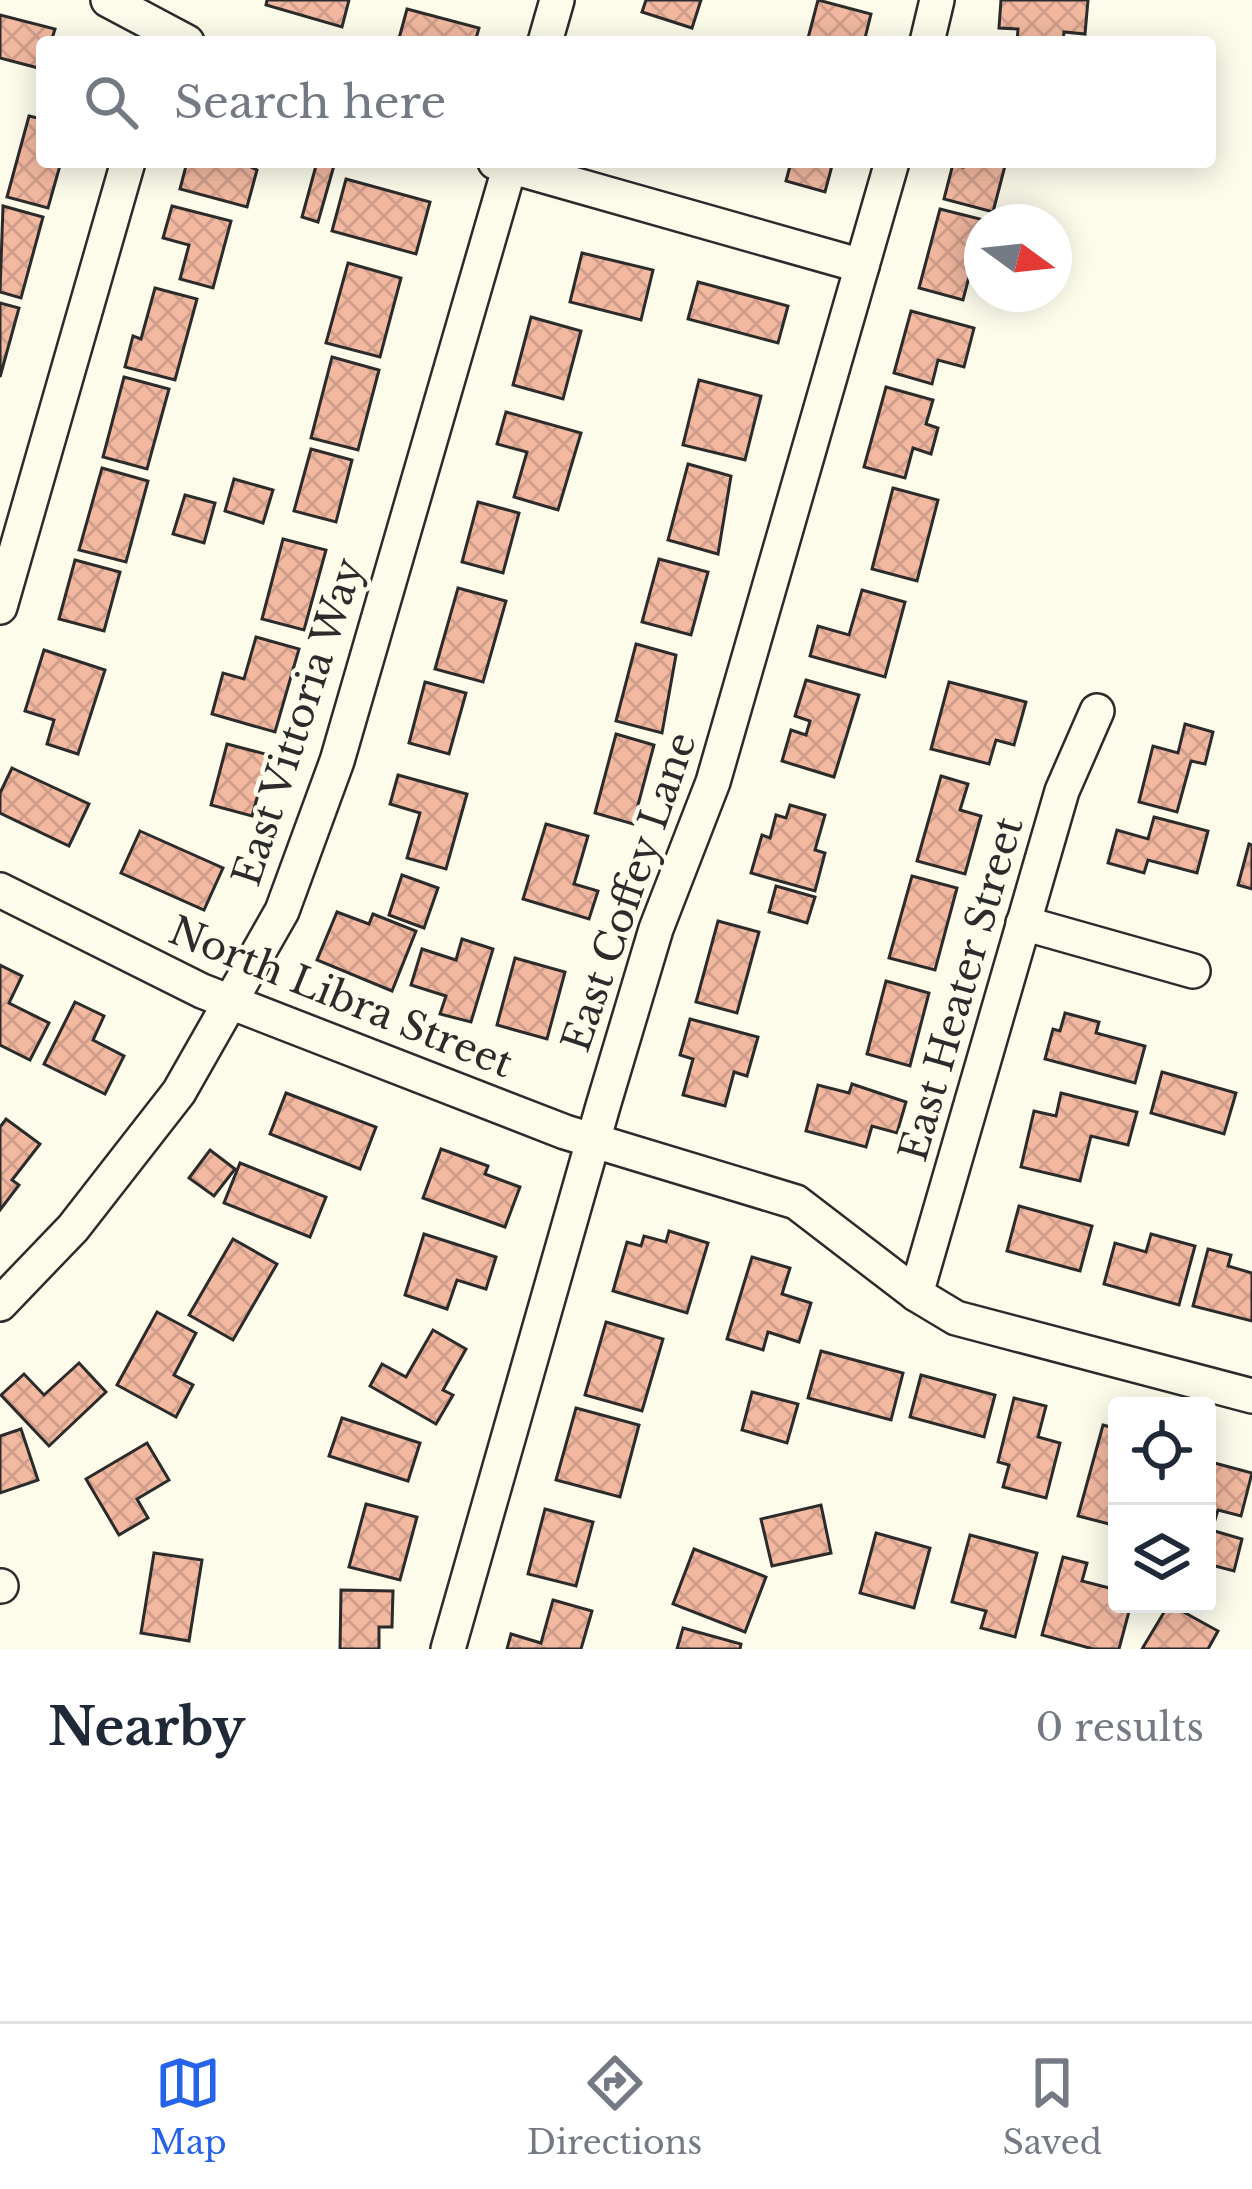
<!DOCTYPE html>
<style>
:root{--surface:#fff;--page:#f6f6f7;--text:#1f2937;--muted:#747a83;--line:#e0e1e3;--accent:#2563eb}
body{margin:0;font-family:"Libre Baskerville",serif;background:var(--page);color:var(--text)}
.controls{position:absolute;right:36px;bottom:36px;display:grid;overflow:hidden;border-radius:12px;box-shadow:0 6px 30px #0003}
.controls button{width:108px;height:108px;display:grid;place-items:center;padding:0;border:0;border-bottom:3px solid var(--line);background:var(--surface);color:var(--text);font:60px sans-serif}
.compass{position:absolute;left:964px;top:204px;width:108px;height:108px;border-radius:50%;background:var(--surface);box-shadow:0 6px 30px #0003;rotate:105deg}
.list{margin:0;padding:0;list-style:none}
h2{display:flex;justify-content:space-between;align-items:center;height:156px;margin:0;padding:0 48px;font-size:51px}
h2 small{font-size:39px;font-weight:400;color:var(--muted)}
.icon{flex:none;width:66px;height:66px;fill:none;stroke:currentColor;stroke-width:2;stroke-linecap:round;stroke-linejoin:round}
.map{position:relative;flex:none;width:1252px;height:1649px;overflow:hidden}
.search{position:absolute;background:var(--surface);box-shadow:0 6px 30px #0003;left:36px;right:36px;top:36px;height:132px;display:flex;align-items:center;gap:30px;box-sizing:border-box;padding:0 42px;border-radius:12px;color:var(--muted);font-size:45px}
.sheet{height:372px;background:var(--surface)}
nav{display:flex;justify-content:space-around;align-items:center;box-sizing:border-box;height:168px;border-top:3px solid var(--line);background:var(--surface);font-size:33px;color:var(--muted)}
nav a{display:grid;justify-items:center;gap:6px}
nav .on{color:var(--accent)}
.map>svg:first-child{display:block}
.building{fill:url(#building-cross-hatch);stroke:#2b2b2b;stroke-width:3}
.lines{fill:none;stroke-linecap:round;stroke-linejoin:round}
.minor-casing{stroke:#2b2b2b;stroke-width:38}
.minor{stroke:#fdfbea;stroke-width:33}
.labels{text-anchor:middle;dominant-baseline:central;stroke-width:9;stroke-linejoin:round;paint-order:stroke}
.street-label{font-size:39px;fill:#2b2b2b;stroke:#fdfbea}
</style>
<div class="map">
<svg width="1252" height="1649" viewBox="0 0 1252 1649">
<defs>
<pattern id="building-cross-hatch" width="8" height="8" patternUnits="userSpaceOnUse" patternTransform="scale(3)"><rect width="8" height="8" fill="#f2b8a0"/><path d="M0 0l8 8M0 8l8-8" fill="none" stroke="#d09e8a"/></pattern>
</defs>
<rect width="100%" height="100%" fill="#fdfbea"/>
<!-- building -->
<g class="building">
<polygon points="267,0 349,0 342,27 266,5"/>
<polygon points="646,0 701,0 692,28 642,12"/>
<polygon points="818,0 871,14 864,42 807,42"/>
<polygon points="1001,0 1088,0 1085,34 1064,32 1063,42 1017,42 1018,29 999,28"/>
<polygon points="407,9 479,28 475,42 398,42"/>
<polygon points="0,15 55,29 51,42 42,42 42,69 0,58"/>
<polygon points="29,116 42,119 42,162 61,162 48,208 7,197"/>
<polygon points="187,162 241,162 257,170 247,207 180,189"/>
<polygon points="317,162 335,162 318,222 302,217"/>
<polygon points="791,162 833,162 825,192 786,181"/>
<polygon points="964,162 1006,162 993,212 944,199 953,164 963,167"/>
<polygon points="346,179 430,202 416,254 332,231"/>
<polygon points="3,206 43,217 21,298 0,292"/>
<polygon points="172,206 231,221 213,288 180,279 189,245 163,238"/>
<polygon points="940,209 984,220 963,300 919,288"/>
<polygon points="582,253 653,270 641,320 570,302"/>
<polygon points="348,263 401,278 380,357 326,343"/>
<polygon points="698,282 788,306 778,343 688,319"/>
<polygon points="155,288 197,299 175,380 125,367 133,336 141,339"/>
<polygon points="0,303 19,308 0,377"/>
<polygon points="911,311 974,328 964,367 938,360 932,384 894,373"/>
<polygon points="531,317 581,331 563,399 513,385"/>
<polygon points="332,357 379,370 358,450 311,438"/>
<polygon points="124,377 169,389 147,469 103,457"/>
<polygon points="699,380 761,396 745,460 683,445"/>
<polygon points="886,387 933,400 926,424 938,428 931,454 913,448 905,478 864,467"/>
<polygon points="506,412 581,433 558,510 514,497 527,452 497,444"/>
<polygon points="311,449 352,460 336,522 294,511"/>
<polygon points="688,464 731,476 718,554 668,540"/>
<polygon points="102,468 148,481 126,562 79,550"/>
<polygon points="234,479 273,490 263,523 225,511"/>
<polygon points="893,488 938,500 917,581 872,569"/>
<polygon points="185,495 215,503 204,543 173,534"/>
<polygon points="478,502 519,513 503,573 462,562"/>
<polygon points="283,539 326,550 304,630 262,619"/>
<polygon points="659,559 708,572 691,635 642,622"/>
<polygon points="75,560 120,572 104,631 59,619"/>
<polygon points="458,588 506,601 483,682 435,669"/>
<polygon points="862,590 905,602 885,677 810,656 818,626 849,635"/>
<polygon points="256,637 299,649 275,732 212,714 223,673 244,679"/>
<polygon points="636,644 676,655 662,733 616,721"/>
<polygon points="44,650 105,670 78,754 47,744 54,720 25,711"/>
<polygon points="806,680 859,695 834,777 782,761 791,730 806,735 810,721 795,716"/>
<polygon points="425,682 466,693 449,754 409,743"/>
<polygon points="949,682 1026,702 1014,745 996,740 989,764 931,749"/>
<polygon points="1185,724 1213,732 1205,764 1191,761 1177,812 1139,802 1153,746 1178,753"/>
<polygon points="616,734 654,745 633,824 595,813"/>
<polygon points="227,744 269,755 252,816 211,805"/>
<polygon points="12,768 89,804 69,846 0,813 0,793"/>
<polygon points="398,775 467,794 446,869 407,858 420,813 390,804"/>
<polygon points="941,776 968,784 960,810 981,816 965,874 917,861"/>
<polygon points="790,805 825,815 815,850 825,853 815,891 751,873 762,835 770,838 776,815 786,818"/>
<polygon points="1154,817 1208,831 1197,873 1148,860 1144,873 1108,863 1117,830 1148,839"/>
<polygon points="546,824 588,836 574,884 598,891 589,919 523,899"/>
<polygon points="140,831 223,868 204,910 121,873"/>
<polygon points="1249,844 1252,845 1252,889 1238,885"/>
<polygon points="402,875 438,888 424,928 389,915"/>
<polygon points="912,876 957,888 935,970 889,958"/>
<polygon points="776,886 815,897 807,923 769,912"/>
<polygon points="337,912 369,924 373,914 416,931 392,991 317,960"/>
<polygon points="718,921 759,932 737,1013 696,1002"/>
<polygon points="462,939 493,949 471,1022 440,1014 446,996 411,985 422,949 456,960"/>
<polygon points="515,958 565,972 547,1039 497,1025"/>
<polygon points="0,965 22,976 9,1003 49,1023 30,1060 0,1045"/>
<polygon points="886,981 929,993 910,1066 867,1054"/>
<polygon points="75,1002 104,1016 93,1040 124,1056 105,1094 44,1064"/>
<polygon points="1065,1013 1099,1022 1096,1033 1145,1046 1135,1083 1045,1059 1053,1029 1060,1031"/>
<polygon points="690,1019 758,1037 747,1076 734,1072 725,1106 683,1095 693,1059 680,1055"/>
<polygon points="1162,1072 1236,1093 1224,1134 1151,1113"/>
<polygon points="852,1084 906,1102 897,1133 872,1126 866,1147 806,1131 818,1085 849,1093"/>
<polygon points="286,1093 376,1127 360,1169 270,1134"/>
<polygon points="1061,1093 1137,1112 1128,1145 1091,1136 1080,1181 1021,1167 1034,1111 1056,1116"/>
<polygon points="6,1119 40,1144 12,1180 19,1185 0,1210 0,1127"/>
<polygon points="441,1149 488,1166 485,1174 520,1187 505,1227 423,1198"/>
<polygon points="210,1150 235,1169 214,1196 189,1178"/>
<polygon points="240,1163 326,1197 310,1237 224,1203"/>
<polygon points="1019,1206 1092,1226 1080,1271 1007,1251"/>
<polygon points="669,1231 708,1243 687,1313 613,1291 627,1242 641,1246 644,1236 666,1242"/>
<polygon points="424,1234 496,1257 486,1289 457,1280 447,1309 405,1295"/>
<polygon points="1151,1234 1195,1246 1179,1305 1104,1284 1115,1243 1146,1252"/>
<polygon points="233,1239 277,1264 233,1340 189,1315"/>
<polygon points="1208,1249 1231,1255 1228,1266 1252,1273 1252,1321 1193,1306"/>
<polygon points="752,1257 790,1268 782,1294 811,1303 799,1342 768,1332 763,1350 727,1339"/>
<polygon points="157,1312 196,1333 174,1375 193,1385 176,1417 117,1385"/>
<polygon points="606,1322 663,1339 642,1411 585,1395"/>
<polygon points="433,1330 466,1349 443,1390 453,1395 436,1424 370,1386 382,1364 406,1377"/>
<polygon points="821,1351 903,1373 891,1420 808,1398"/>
<polygon points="79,1363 106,1392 49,1446 1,1395 24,1374 44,1395"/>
<polygon points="921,1375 995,1395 984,1437 910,1417"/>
<polygon points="752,1392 798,1404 787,1443 742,1430"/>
<polygon points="1014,1398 1046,1406 1038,1437 1060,1443 1046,1498 1003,1487 1009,1465 998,1462"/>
<polygon points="576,1408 639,1425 620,1497 556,1480"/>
<polygon points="342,1418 420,1443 408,1481 329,1456"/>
<polygon points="1103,1425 1117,1429 1117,1526 1078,1516"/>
<polygon points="21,1429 38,1480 0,1493 0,1436"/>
<polygon points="147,1443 169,1480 137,1499 148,1518 119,1535 86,1479"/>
<polygon points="1207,1461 1252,1473 1241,1516 1218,1510 1215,1520 1207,1518"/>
<polygon points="366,1504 417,1517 400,1580 349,1567"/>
<polygon points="821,1505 831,1553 772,1566 761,1519"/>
<polygon points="545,1509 593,1522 576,1586 528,1574"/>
<polygon points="1211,1530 1242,1539 1234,1571 1207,1564"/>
<polygon points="876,1533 930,1548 914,1608 860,1593"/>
<polygon points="970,1535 1037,1553 1015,1637 981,1628 986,1611 952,1602"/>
<polygon points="694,1549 766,1577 745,1632 673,1604"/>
<polygon points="154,1553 202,1560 189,1641 141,1633"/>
<polygon points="1063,1557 1087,1563 1082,1581 1117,1590 1117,1604 1131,1604 1119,1649 1093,1649 1042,1635"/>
<polygon points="341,1590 393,1591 392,1627 379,1627 379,1649 340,1649"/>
<polygon points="553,1600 592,1611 581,1649 507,1649 511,1634 541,1643"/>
<polygon points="1169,1604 1218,1631 1208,1649 1142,1649"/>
<polygon points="683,1628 741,1644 740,1649 677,1649"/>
</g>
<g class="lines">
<!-- minor casing -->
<g class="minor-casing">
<g id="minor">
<polyline points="108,0 187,42"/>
<polyline points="545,42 557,0"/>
<polyline points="927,42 937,0"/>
<polyline points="495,162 862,266"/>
<polyline points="0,607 128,162"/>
<polyline points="0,890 202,991 565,1132 796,1202 916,1294 956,1318 1252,1396"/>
<polyline points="1023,923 1193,971"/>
<polyline points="916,1294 1062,791 1097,711"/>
<polyline points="0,1304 73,1228 179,1092 282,911 337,761 511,162"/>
<polyline points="0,1586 1,1586"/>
<polyline points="448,1649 603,1106 656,929 713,782 892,162"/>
</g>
</g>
<!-- minor -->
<use href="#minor" class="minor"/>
</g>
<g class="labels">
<!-- street labels -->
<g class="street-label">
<text transform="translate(298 722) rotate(-72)">East Vittoria Way</text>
<text transform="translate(629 892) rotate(-71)">East Coffey Lane</text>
<text transform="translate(961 989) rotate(-74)">East Heater Street</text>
<text transform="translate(341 997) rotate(22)">North Libra Street</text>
</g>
</g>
</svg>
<div class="controls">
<button><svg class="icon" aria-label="locate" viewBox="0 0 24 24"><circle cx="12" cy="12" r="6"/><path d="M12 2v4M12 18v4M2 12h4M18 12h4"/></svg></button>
<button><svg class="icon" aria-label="layers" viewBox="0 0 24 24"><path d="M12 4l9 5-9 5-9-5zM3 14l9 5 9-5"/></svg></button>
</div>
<svg class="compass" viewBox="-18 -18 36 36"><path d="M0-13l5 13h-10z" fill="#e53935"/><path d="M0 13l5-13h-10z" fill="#747a83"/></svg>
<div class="search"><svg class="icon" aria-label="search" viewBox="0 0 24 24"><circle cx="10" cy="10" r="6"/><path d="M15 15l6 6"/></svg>Search here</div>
</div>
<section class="sheet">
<h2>Nearby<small>0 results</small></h2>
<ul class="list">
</ul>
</section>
<nav>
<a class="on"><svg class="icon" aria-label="map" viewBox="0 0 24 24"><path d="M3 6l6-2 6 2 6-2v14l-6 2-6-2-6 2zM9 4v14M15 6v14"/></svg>Map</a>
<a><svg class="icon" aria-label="directions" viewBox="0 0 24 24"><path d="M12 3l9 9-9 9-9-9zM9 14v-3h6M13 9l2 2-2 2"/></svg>Directions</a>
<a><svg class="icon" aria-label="saved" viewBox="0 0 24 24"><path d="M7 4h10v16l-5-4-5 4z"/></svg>Saved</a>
</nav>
